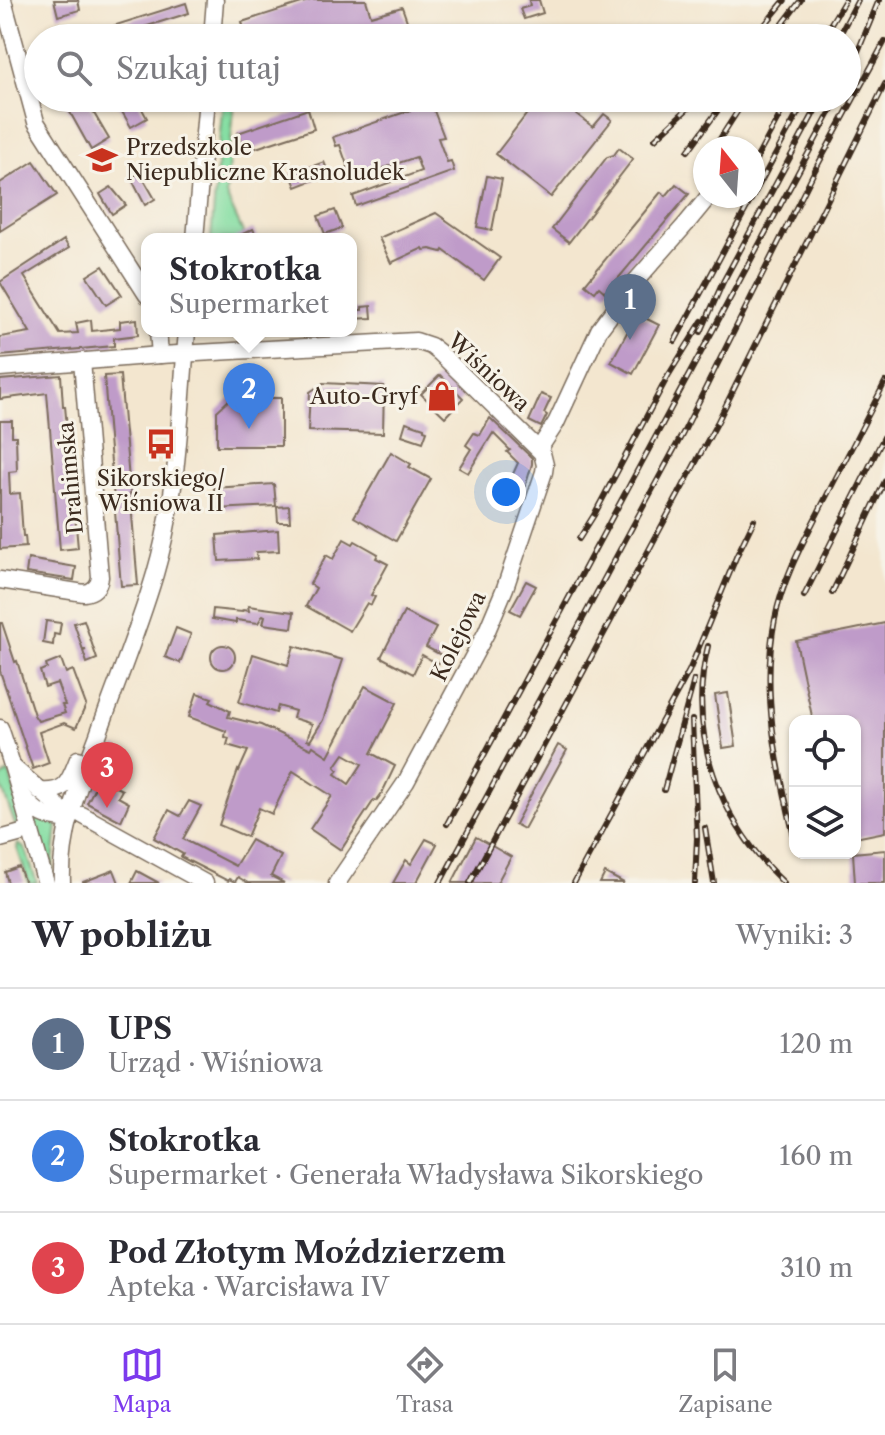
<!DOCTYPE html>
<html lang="pl">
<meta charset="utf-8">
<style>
:root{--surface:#fff;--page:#f2f2f3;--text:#2b2b33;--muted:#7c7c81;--line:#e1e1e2;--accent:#7c3aed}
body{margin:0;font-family:"Libre Caslon Text",serif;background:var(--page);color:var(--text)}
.controls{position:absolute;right:24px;bottom:24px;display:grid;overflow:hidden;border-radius:16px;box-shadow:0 2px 6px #0004}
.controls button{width:72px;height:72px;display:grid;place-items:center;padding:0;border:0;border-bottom:2px solid var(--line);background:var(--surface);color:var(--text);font:40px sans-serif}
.compass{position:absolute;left:693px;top:136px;width:72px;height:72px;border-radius:50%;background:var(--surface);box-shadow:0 2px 6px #0004;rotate:343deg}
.you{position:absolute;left:506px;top:492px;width:28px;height:28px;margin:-20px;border:6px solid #fff;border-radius:50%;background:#1a73e8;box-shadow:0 0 0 12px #1a73e833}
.badge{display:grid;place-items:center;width:52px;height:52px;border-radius:50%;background:var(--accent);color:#fff;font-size:26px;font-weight:700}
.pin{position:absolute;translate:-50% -66px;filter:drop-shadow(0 2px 4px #0008)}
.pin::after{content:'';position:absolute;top:42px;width:28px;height:24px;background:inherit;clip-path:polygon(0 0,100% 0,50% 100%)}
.popup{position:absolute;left:141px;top:233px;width:216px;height:104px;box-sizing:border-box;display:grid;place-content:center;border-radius:16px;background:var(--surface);filter:drop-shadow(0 2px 6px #0005);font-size:26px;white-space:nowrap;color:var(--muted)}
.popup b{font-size:30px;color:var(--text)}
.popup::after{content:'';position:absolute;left:50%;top:100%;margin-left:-16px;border:16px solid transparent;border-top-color:var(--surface)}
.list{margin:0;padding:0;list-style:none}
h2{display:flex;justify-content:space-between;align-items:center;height:104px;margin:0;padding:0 32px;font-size:34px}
h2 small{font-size:26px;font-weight:400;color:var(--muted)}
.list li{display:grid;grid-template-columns:52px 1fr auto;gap:24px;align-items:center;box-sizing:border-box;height:112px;padding:0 32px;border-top:2px solid var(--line)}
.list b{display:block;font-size:30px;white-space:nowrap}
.list p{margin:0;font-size:26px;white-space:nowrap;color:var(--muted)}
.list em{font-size:26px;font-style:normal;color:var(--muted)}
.icon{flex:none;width:44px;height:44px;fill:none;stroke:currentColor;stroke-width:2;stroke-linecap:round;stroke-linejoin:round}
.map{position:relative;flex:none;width:885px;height:883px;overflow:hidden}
.search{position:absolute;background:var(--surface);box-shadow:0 2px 6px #0004;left:24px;right:24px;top:24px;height:88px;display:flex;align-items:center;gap:20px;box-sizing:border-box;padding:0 28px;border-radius:44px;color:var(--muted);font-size:30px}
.sheet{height:440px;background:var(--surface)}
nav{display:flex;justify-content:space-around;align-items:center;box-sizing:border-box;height:112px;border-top:2px solid var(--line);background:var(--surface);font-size:22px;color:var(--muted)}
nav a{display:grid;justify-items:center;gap:4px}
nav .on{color:var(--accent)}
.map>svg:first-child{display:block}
</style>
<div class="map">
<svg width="885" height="883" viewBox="0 0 885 883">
<rect width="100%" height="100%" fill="#f7f3e8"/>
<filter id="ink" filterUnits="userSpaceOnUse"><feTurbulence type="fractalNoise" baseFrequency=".0125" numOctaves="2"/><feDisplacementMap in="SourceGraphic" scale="16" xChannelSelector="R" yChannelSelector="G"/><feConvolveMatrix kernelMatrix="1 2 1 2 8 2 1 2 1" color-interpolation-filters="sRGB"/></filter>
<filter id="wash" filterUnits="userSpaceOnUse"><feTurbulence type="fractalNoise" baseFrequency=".006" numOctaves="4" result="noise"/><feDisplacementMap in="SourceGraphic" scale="32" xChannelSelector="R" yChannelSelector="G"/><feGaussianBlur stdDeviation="1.8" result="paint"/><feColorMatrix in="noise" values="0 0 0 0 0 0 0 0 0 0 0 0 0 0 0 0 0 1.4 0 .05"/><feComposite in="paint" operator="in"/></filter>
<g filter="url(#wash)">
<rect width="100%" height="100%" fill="#f3e6cf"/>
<g fill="#85dea3" stroke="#608460" stroke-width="2">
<path d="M223 98H235L226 195 246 239H211Z"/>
<path d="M9 772 21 816 20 822 16 827 0 783 1 778Z"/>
<path d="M29 812 57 825 51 883Z"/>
<path d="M18 844 23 847 26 851 37 883H29L17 848Z"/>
</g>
<g id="blocks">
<g fill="#bf9bc9" fill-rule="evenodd">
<path d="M54 0H78L80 10 58 16Z"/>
<path d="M311 0H366L371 16 402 7 408 24 368 38H272L271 34 260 38H247L242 22Z"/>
<path d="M529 0H539L543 13 524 19 520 9 530 6Z"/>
<path d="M186 3 189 13 109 38H82L81 36Z"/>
<path d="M62 98H85L109 139 91 150Z"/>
<path d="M114 98H136L147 118 131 127Z"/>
<path d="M539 98H556L593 127 604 114 612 120 551 197 496 154Z"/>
<path d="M431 103 444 137 438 138 447 162 451 161 454 171 356 206 353 196 421 171 416 157 352 179 340 145 336 146 333 137Z"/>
<path d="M308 109 314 129 244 152 238 133Z"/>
<path d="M619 148 633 159 569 242 552 229 607 157 614 155Z"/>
<path d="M34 161 57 195 0 231V183Z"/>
<path d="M324 162 329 174 296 187 291 174Z"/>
<path d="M140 173 155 199 145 205 131 178Z"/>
<path d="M487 176 502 179 492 230 477 227Z"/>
<path d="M676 184 689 194 606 293 599 287 595 292 585 284 661 192 666 196Z"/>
<path d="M111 187 126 205 112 214 100 194Z"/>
<path d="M335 210 342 228 325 234 318 216Z"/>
<path d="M436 213 500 258 484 280 443 250 442 252 430 249 424 250 423 248 391 263 379 238Z"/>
<path d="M253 229 258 239H232Z"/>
<path d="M64 240 69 248 24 276 60 334 78 333 76 323 91 320 92 331 120 328V321L137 319 138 335 114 338V346L0 356V337L30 332 0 282Z"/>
<path d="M103 266 122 295 106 305 87 276Z"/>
<path d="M371 306 372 318 351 319V310H362V307Z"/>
<path d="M637 314 659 325 633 374 611 362Z"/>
<path d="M61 375 63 406H65L78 548 60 550 47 393 0 399V380Z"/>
<path d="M120 375 138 585 121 586 104 376Z"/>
<path d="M440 375 463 398 445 417 421 394Z"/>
<path d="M323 383 384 386 383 433 308 431 310 392Z"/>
<path d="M541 394 551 398 544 413 547 415 541 427 529 421Z"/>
<path d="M231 398H281V446H217V411Z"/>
<path d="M490 418 532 458V464L524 491 508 485 518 463 507 452 510 450 493 433 468 473 459 468 471 449 466 445 474 433 480 435Z"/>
<path d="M0 421H12V436H16L17 471 9 472 10 494 20 493 23 536H25L26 547 0 549Z"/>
<path d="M406 422 424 428V430L427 431 423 442 402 435Z"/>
<path d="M391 452 411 464 409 467 431 479 396 541 354 517Z"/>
<path d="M274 484 276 506 216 509 214 488Z"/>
<path d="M289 506 290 522H278L277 507Z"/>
<path d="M278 530 279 551 256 552 257 559 219 561 217 535Z"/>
<path d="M344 539 353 544 355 541 378 554 376 558 388 564 371 595 375 597 371 605 367 603 350 631 306 606 316 588 310 584 326 555 333 559Z"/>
<path d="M28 559 76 567 74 580 26 573Z"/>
<path d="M526 581 536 586 520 615 510 610Z"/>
<path d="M248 606 294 612 292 628 263 624 265 616 263 615 258 623 236 620V623L212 619 213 609 242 612 243 610 249 611Z"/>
<path d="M404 612 436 628 426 647 443 656 438 664 422 655 413 674 381 657Z"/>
<path d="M84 620 97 659 87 663 83 651 86 650H83L74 623Z"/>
<path d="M46 621 61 623 59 635 54 634 53 645 43 643Z"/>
<path d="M0 623H2L15 662 17 661 34 715 38 721 65 713 62 705H65L57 683 45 687 40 671 47 668 46 665 61 659 66 673 73 670 86 705 76 728 64 723 39 732 49 763 33 769 0 671Z"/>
<path d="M885 623V832L855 838V721H813L796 641Z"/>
<path d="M176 628 191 634 180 663 165 657Z"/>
<circle cx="223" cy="657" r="12"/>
<path d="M294 646 343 660 323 720 310 741 307 740 312 724 293 718 295 711 278 706 276 713 239 702 253 654 288 665Z"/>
<path d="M365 686 397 703 371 753 395 766 382 793 376 801 374 800 341 850 310 829 332 796 293 771 272 814 259 808 247 837 219 825 238 770 239 771 248 751 227 745 229 738 225 737 226 731 189 717 197 693 212 698 210 701 230 711 228 717 261 725 311 749 313 746 328 756ZM344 754 362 764 349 784 335 774 338 770 335 767Z"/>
<path d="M728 693 736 746 723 748 715 695Z"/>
<path d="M558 745 567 750 524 829 515 824Z"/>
<path d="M116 746 127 752 107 783 122 790 118 797 129 803 121 821 87 803Z"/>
<path d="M189 801 201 806 183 839 235 866 251 840 281 856 271 876 284 883H248L238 877 235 882 229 879 228 881 181 857 183 854 154 838 169 810 180 816Z"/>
<path d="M476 837 511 857 497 883H452Z"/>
<path d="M426 839 437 844 416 883H393L406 860 411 864Z"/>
<path d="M885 850V883H855L853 853Z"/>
<path d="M19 867 25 883H8L5 872Z"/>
<path d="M114 870 119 883H83V882Z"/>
<path d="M137 871 159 883H131Z"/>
<path d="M605 873 624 883H600Z"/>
</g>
</g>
</g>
<g filter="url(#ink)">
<use href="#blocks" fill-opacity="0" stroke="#7b6c5c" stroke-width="2"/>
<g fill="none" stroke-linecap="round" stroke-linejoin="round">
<g stroke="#7b6c5c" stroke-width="19">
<g id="minor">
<path d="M3 0 36 122 147 295"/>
<path d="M212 38 215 0"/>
<path d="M195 239 207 98"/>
<path d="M158 331 160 355"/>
<path d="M0 368 160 355 416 341 431 346 440 353 542 453 545 465 544 472 505 588 486 633 406 782 337 883"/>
<path d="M539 449 556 423 599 330 634 283 686 224 709 196"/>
<path d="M0 580 84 593C93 592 99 587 100 577L82 361"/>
<path d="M0 728C18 779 30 832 46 883"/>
<path d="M14 768 59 807 68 819"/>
<path d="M40 791C67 793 69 781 78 759"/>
<path d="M23 796C36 813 47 819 68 819"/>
<path d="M82 815 205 883"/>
<path d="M0 839 29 831"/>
<path d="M62 883C60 831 80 783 98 735 117 682 139 628 155 574 178 496 180 412 187 331"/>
</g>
</g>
<use href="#minor" stroke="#fff" stroke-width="16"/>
<g stroke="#3b2a1e" stroke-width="6">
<g id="rail">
<path d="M754 38 785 0"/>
<path d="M772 38 801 0"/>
<path d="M822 38 845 0"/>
<path d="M838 38 858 0"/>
<path d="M847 78 879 0"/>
<path d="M655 139 699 98"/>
<path d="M714 148 746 98"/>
<path d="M688 151 727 98"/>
<path d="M704 163 705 162"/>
<path d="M753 165 789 98"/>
<path d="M753 196 806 98"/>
<path d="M733 201 736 196"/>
<path d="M701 332 723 282 822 98"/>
<path d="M675 341 753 196"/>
<path d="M579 539 594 515 668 376 702 321"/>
<path d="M832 593 885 481"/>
<path d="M804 596 885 435"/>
<path d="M708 646C686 734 720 823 784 883"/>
<path d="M692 720 697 838 695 883"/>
<path d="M664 790 694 680"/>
<path d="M447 824 838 98"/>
<path d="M705 828 714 883"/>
<path d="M795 841C778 768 760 694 775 619 783 577 805 539 824 501 844 462 865 422 885 382"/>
<path d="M440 883 683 433 815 170 885 41"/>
<path d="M470 883 717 423 885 84"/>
<path d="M574 883 689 671 737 555 754 520"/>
</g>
</g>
<use href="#rail" stroke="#f7f3e8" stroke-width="3" stroke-dasharray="9" stroke-linecap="butt"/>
</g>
</g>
<defs>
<g id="school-bare" transform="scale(2.4)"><path d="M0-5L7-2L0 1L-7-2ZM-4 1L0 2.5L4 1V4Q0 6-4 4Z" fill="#c8321e" stroke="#f7f3e8" stroke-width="2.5" paint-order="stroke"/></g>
<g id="shop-bare" transform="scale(2.4)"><path d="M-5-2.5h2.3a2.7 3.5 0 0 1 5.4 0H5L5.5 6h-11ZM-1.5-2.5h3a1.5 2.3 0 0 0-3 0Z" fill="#c8321e" stroke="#f7f3e8" stroke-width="2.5" paint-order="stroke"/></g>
<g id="bus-bare" transform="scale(2.4)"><path d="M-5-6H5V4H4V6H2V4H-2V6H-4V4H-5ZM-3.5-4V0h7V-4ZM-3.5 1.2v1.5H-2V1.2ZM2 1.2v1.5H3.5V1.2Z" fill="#c8321e" stroke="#f7f3e8" stroke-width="2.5" paint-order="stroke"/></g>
</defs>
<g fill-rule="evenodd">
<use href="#school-bare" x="102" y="160"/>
<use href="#shop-bare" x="442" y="396"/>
<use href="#bus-bare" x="161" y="444"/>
</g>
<g text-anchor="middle" stroke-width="6" stroke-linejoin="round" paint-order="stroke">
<g font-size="22" fill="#3b2a1e" stroke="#f7f3e8" text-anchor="start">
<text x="126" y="155">Przedszkole<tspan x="126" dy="25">Niepubliczne Krasnoludek</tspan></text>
<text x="418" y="404" text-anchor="end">Auto-Gryf</text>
<text x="161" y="486" text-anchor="middle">Sikorskiego/<tspan x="161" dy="25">Wiśniowa II</tspan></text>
</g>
<g font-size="22" fill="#3b2a1e" stroke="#f7f3e8">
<text transform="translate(489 372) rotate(43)" y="8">Wiśniowa</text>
<text transform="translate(70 478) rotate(-95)" y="8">Drahimska</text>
<text transform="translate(458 636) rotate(-64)" y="8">Kolejowa</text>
</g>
</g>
</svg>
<div class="controls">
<button><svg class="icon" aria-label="locate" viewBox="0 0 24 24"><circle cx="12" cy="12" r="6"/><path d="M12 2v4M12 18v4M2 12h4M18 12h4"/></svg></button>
<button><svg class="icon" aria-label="layers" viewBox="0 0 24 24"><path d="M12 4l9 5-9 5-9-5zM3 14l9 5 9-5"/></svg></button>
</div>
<svg class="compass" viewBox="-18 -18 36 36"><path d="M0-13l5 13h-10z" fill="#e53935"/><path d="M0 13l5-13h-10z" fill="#7c7c81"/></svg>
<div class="you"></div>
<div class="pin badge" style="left:630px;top:340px;background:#5c6f8a">1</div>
<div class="pin badge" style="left:249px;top:429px;background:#3f7fe0">2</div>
<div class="popup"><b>Stokrotka</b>Supermarket</div>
<div class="pin badge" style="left:107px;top:808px;background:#e0444e">3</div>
<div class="search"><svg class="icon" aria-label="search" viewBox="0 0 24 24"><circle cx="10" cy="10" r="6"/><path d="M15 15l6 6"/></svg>Szukaj tutaj</div>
</div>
<section class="sheet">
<h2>W pobliżu<small>Wyniki: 3</small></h2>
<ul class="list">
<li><span class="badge" style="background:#5c6f8a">1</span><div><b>UPS</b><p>Urząd · Wiśniowa</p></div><em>120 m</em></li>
<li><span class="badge" style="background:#3f7fe0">2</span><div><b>Stokrotka</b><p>Supermarket · Generała Władysława Sikorskiego</p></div><em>160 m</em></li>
<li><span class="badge" style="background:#e0444e">3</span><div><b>Pod Złotym Moździerzem</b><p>Apteka · Warcisława IV</p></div><em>310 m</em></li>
</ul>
</section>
<nav>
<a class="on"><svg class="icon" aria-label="map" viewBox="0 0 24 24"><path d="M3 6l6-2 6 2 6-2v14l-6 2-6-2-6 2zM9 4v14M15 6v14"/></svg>Mapa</a>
<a><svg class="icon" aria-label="directions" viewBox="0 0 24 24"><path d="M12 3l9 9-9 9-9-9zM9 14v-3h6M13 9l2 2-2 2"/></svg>Trasa</a>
<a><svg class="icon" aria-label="saved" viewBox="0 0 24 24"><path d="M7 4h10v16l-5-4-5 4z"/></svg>Zapisane</a>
</nav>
